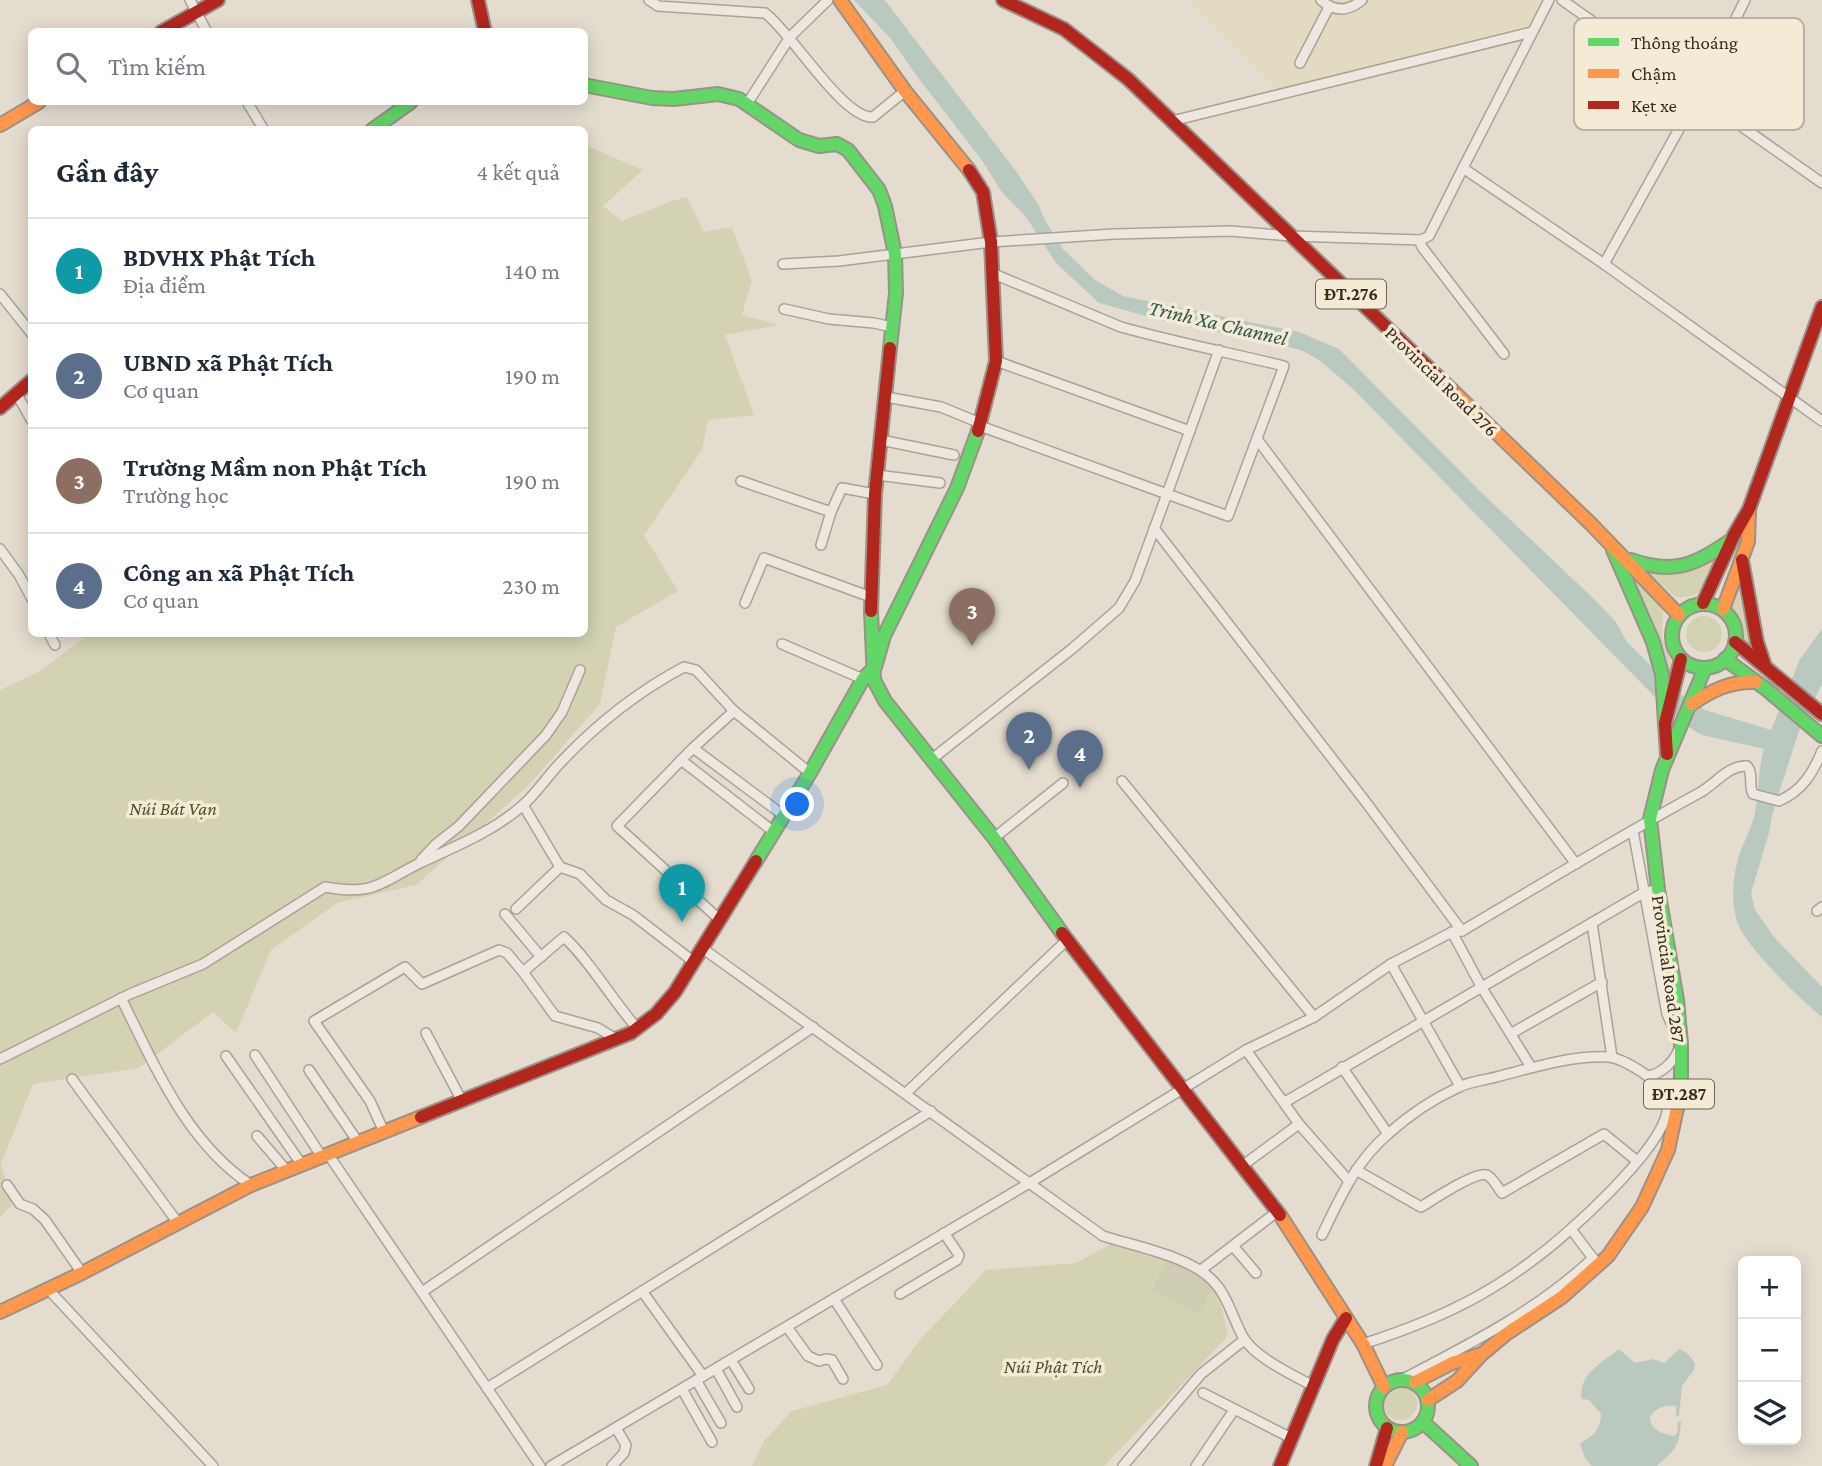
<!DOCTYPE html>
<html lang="vi">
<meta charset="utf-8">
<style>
:root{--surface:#fff;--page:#f6f6f7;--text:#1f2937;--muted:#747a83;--line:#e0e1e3;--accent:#ea580c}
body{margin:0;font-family:"Crimson Pro",serif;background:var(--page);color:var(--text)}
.controls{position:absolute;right:21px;bottom:21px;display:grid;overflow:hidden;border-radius:10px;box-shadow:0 4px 18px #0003}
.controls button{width:63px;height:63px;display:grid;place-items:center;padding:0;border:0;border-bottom:2px solid var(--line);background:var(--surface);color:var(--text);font:35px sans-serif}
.you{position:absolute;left:798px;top:805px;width:24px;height:24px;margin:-18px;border:5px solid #fff;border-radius:50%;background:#1a73e8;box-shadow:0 0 0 10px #1a73e833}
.badge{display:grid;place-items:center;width:46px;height:46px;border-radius:50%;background:var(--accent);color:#fff;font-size:23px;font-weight:700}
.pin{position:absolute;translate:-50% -58px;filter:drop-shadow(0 2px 4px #0008)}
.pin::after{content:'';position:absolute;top:37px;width:24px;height:21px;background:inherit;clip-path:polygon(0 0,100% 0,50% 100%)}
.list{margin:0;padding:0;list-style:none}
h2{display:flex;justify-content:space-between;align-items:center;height:91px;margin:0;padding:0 28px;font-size:30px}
h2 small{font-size:23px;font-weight:400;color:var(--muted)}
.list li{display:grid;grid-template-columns:46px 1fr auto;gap:21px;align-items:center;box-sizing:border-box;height:105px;padding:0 28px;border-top:2px solid var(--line)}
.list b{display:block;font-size:26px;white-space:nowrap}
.list p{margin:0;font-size:23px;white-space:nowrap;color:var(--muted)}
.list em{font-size:23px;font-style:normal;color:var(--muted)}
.icon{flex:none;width:38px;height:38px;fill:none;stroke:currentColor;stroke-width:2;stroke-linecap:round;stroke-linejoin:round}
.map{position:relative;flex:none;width:1822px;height:1466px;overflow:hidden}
.search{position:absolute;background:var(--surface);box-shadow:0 4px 18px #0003;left:28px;top:28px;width:560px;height:77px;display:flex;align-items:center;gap:18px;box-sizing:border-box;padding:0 24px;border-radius:10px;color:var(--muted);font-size:26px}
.panel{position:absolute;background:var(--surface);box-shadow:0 4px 18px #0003;left:28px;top:126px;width:560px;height:511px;border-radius:10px}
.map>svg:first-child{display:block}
</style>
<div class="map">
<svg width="1822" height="1466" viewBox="0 0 1822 1466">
<rect width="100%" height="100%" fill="#e4ddcf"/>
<path fill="#e2dbc1" d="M1188 0H1545L1532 27 1276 89Z"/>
<g fill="#d3d3b3">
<path d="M585 145 643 170 603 206 622 221 672 201 687 197 704 232 732 227 752 281 742 315 779 325 725 335 754 415 708 420 702 450 644 535 678 591 616 627 600 704 527 787 416 885 337 903 271 950 236 1033 213 1012 139 1068 33 1084 1 1164 12 1206 0 1217V690L38 672 89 634H584Z"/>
<path d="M1717 557C1707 580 1705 600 1676 597L1648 572Z"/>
<path d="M1627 569 1663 608 1662 636 1673 668 1667 689Z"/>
<path d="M1738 587 1739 594 1752 652 1740 642 1739 627 1730 604Z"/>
<circle cx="1704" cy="634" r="18"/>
<path d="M1112 1243 1167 1259 1151 1289 1213 1284 1221 1304 1228 1336 1104 1466H752L764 1441 792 1411 887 1385 920 1340 986 1270 1076 1263Z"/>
<circle cx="1400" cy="1403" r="17"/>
</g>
<path fill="#ceccb2" d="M1167 1259 1213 1284 1200 1313 1151 1290Z"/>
<g fill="#bac9c0">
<path d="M854 0H884L887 3 1016 171 1038 204 1046 222 1063 249 1095 280 1123 296 1299 332 1339 349 1483 494 1596 601 1616 622 1627 642 1677 692 1705 710 1771 730 1800 659 1822 629V684L1800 728 1772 815 1770 829 1751 893 1755 910 1775 938 1822 987V1017C1802 1002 1748 948 1739 926 1731 907 1732 883 1737 863 1741 844 1754 827 1756 807 1759 788 1758 769 1764 749L1702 735 1693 730 1655 697 1353 389 1319 360 1303 351 1289 347 1164 321 1099 303 1056 263 1026 217 1001 191 981 159 916 75 891 39Z"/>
<path d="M1619 1349 1635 1363 1653 1359 1664 1363 1679 1349 1687 1353 1695 1363 1694 1370 1682 1386 1679 1416H1676V1406C1666 1404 1655 1408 1650 1417 1650 1430 1663 1434 1674 1436L1677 1433 1678 1422 1681 1421C1679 1448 1676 1448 1657 1466H1592L1584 1456 1580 1443C1593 1437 1601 1428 1601 1414L1589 1400 1582 1399C1577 1375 1603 1362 1619 1349Z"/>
</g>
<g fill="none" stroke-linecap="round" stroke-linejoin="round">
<g stroke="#a9a298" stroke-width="12">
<g id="street">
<path d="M190 0 207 32"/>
<path d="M649 0 658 6 765 13C792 33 843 119 873 117L905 91"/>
<path d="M1321 0C1334 12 1348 12 1362 0"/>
<path d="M1562 0 1822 183"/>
<path d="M1300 63 1329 7"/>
<path d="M247 102 264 130"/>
<path d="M747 104 790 37 828 0"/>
<path d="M1172 121 1532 32"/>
<path d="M1463 168 1549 0"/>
<path d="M1419 240 1422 247 1504 354"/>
<path d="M783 264 839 261 991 242 1114 234 1230 231 1291 236 1421 240 1429 236 1463 168 1604 264 1822 421"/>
<path d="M1604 264 1698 95 1745 0"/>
<path d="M994 274 1121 327C1175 342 1230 353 1284 366L1228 516 1167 494 1219 350"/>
<path d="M0 294 32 334"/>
<path d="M784 309 829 319 874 323 892 327"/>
<path d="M996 361 1190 431"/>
<path d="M16 393 32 421"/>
<path d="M886 397 941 407 980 423"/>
<path d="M1257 439 1576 864"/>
<path d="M881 440 954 455"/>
<path d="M877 475 940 483"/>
<path d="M741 481 831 512"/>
<path d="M1154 528 1365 801 1462 931"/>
<path d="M821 545 831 512 842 488 875 494"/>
<path d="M0 549 19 575 32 599"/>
<path d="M745 603 764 558 871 597"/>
<path d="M49 634 55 645"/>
<path d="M782 644 863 679"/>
<path d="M693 748 783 815"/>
<path d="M932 759 1073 648 1119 608 1135 581 1167 494 980 426"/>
<path d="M681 760 774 832"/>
<path d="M1122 781 1314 1017"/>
<path d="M523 805 560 867 580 874 606 900 633 915 694 962"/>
<path d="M1633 831 1667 1014 1676 1034"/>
<path d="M994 838 1063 783"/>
<path d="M421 860 435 845 459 826 546 735 562 712 580 670"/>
<path d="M516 909 560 867"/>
<path d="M1817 911 1822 907"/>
<path d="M505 914 541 957"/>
<path d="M720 920 617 826 693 748 734 711"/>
<path d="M1592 923 1612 1057"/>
<path d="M1452 932 1482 988 1531 1067"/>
<path d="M702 948 1103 1236C1134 1246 1189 1256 1212 1280 1227 1294 1233 1319 1243 1337 1254 1357 1293 1375 1313 1386"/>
<path d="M1391 964 1460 1086"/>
<path d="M523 972 564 937C591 962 612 1000 637 1028"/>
<path d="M121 998C155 1066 186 1142 251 1185"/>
<path d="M426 1033 462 1101"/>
<path d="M1512 1033 1602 982"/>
<path d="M1246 1050 1299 1124 1348 1180"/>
<path d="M255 1055 322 1157"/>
<path d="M226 1056 302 1165"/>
<path d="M0 1059 130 994 203 964 325 887C375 896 379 883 420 863 456 846 492 832 522 806 537 793 548 775 562 761 598 723 637 692 684 667L696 670 734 711 810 773"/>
<path d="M1342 1067 1388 1134"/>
<path d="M309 1070 358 1142"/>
<path d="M1648 1076C1661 1074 1674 1062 1679 1049"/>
<path d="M72 1079 178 1223"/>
<path d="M906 1093 1067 940"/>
<path d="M1285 1102 1643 893 1658 889"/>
<path d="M384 1132 370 1101 314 1021 405 967 422 984 499 950 507 953 523 972 555 1016 598 1028 616 1039"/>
<path d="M257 1136 287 1171"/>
<path d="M328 1154 540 1466"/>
<path d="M1242 1166 1299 1124"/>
<path d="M1356 1170 1421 1207C1432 1200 1476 1171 1487 1175 1493 1178 1498 1188 1502 1193L1604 1134 1637 1161"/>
<path d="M7 1185 20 1204 33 1209 45 1220 82 1273"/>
<path d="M1571 1229 1595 1261"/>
<path d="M1322 1235C1340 1198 1356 1161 1388 1134 1408 1116 1435 1098 1459 1087 1471 1081 1487 1080 1500 1076 1535 1067 1573 1055 1609 1057 1624 1059 1655 1078 1662 1091 1665 1095 1667 1107 1667 1112 1660 1151 1567 1236 1533 1260 1516 1273 1498 1285 1480 1295 1443 1316 1403 1331 1363 1344"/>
<path d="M1233 1246 1256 1273"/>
<path d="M1201 1270 1278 1211"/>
<path d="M48 1289 213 1466"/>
<path d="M642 1291 703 1376"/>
<path d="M422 1292 813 1027"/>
<path d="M900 1294 957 1260 959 1255 944 1233"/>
<path d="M834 1299 877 1365"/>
<path d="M787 1327 808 1356 819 1361 826 1359 832 1360 843 1379"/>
<path d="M731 1360 749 1389"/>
<path d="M716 1369 737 1407"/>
<path d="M1403 1379C1470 1344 1538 1310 1593 1258"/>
<path d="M696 1380 721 1423"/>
<path d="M487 1388 931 1111"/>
<path d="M682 1389 712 1442"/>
<path d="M1203 1393 1291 1438"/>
<path d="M551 1466 1031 1182 1246 1050 1314 1017 1391 964 1452 932 1462 931C1542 884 1620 836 1701 792 1716 783 1729 765 1747 766 1754 774 1748 785 1753 794L1779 801C1802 791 1813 773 1822 751"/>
<path d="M612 1466 624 1453 626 1445 616 1428"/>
<path d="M1123 1466 1201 1374 1244 1340"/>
<path d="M1196 1466 1234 1410"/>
</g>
</g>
<g stroke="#999288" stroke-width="16">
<g id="fast">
<path d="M584 85 652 98 674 99 718 94 739 99 799 140 819 146 837 144 848 150 879 190 885 206 895 254 896 293 890 348"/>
<path d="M372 130 411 102"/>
<path d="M1613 550 1653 642 1662 674 1665 723"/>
<path d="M1631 560C1673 575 1696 565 1731 540"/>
<circle cx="1704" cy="636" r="32"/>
<path d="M871 611 874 680 885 701 994 838 1062 933"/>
<path d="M1725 659 1766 689 1822 736"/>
<path d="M756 861 810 773 863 679 875 667 884 636 957 488 978 431"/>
<path d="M1677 1108 1681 1077V1044L1677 1000 1658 889 1650 819 1662 770 1705 668"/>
<circle cx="1402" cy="1406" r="26"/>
<path d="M1423 1422 1471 1466"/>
</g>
</g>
<g stroke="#999288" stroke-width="16">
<g id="slow">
<path d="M840 0 905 91 969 170"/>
<path d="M0 125 39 102"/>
<path d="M1452 390 1591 524 1679 615"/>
<path d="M1723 609 1748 542 1749 511"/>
<path d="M1692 704C1712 690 1731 681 1756 682"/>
<path d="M1280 1215 1363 1344 1384 1387"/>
<path d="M0 1312 82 1273 251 1185 421 1117"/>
<path d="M1415 1382 1452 1363 1482 1354"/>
<path d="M1428 1400 1457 1381 1482 1354 1506 1334 1562 1297 1608 1256 1642 1207 1668 1150 1677 1108"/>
<path d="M1385 1466 1402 1432"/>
</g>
</g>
<g stroke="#999288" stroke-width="16">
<g id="jam">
<path d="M478 0 485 32"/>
<path d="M1003 0 1064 29 1128 79 1452 390"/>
<path d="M161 32 218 0"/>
<path d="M969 170 983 192 991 242 996 361 978 431"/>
<path d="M0 408 32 380"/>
<path d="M1742 560 1757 642 1765 666"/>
<path d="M1703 603 1734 535 1749 509 1822 307"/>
<path d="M871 611 875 494 890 348"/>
<path d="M1735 642 1822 714"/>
<path d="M1667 754 1665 723 1681 659"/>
<path d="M1062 933 1280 1215"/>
<path d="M421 1117 631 1033 656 1014 675 992 756 861"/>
<path d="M1280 1466 1333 1339 1346 1318"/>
<path d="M1376 1466 1387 1428"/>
</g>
</g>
<use href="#street" stroke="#ece8e0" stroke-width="9"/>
<use href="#fast" stroke="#63d668" stroke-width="12"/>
<use href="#slow" stroke="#ff974d" stroke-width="12"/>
<use href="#jam" stroke="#b3261e" stroke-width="12"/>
</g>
<g text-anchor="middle" stroke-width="7" stroke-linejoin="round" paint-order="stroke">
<g fill="#f4ebd6" stroke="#706557" stroke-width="2">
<rect x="1316" y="279.5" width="70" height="29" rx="5"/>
<rect x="1644" y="1079.5" width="70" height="29" rx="5"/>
</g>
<g font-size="18" font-weight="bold" fill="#382b20">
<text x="1351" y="300">ĐT.276</text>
<text x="1679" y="1100">ĐT.287</text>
</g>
<g font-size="19" fill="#382b20" stroke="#f4ebd6">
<text transform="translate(1442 381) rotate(44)" y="7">Provincial Road 276</text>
<text transform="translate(1669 969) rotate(82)" y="7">Provincial Road 287</text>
</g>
<g font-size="19" font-style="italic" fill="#495328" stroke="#f4ebd6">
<text x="173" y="815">Núi Bát Vạn</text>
<text x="1053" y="1373">Núi Phật Tích</text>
</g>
<g font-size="21" font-style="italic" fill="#305754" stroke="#f4ebd6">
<text transform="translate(1218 323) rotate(13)" y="7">Trinh Xa Channel</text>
</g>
</g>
<rect x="1574" y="18" width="230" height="112" rx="10" fill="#f4ebd6" stroke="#bcb19f" stroke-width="2"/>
<rect x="1588" y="38" width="31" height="8" fill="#63d668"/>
<rect x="1588" y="69" width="31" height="9" fill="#ff974d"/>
<rect x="1588" y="101" width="31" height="8" fill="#b3261e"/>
<g font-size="19" fill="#382b20">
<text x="1631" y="49">Thông thoáng</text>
<text x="1631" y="80">Chậm</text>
<text x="1631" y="112">Kẹt xe</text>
</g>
</svg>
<div class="controls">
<button>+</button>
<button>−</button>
<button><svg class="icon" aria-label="layers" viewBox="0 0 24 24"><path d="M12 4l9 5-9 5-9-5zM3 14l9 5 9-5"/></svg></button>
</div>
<div class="you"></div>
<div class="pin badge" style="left:682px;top:922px;background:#0f9aa8">1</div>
<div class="pin badge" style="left:1029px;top:770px;background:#5c6f8a">2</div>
<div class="pin badge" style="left:972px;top:646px;background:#8d6e63">3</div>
<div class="pin badge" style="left:1080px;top:788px;background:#5c6f8a">4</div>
<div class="search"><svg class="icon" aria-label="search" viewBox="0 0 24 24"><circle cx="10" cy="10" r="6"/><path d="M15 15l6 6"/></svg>Tìm kiếm</div>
<section class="panel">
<h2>Gần đây<small>4 kết quả</small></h2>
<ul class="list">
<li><span class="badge" style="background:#0f9aa8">1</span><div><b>BDVHX Phật Tích</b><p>Địa điểm</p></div><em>140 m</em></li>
<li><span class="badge" style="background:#5c6f8a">2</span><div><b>UBND xã Phật Tích</b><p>Cơ quan</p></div><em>190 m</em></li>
<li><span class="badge" style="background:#8d6e63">3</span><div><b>Trường Mầm non Phật Tích</b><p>Trường học</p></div><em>190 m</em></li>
<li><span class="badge" style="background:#5c6f8a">4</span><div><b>Công an xã Phật Tích</b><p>Cơ quan</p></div><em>230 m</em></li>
</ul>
</section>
</div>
